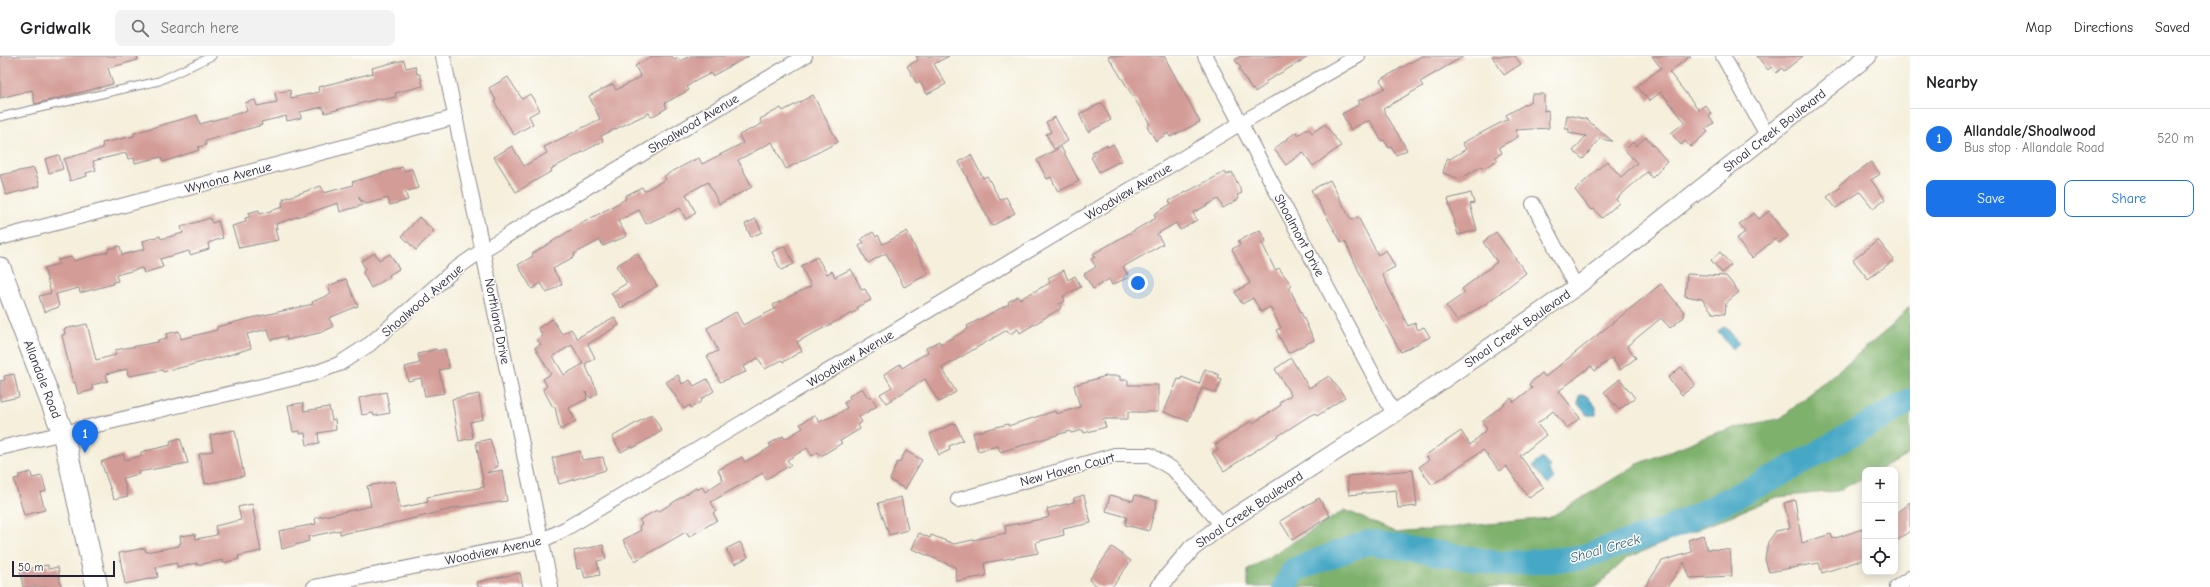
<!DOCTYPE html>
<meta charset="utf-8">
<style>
:root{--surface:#fff;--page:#f2f2f2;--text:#202124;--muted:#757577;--line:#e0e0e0;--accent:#1a73e8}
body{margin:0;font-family:"Comic Neue",sans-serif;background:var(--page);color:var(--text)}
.controls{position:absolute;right:12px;bottom:12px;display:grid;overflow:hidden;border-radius:8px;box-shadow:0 2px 10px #0003}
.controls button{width:36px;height:36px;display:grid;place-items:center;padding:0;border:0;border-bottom:1px solid var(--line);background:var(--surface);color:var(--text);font:20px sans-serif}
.scale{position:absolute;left:12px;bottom:10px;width:103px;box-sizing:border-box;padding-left:4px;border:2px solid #22223b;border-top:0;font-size:11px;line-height:14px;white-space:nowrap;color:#22223b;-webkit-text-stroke:3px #fdfcf7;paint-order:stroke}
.you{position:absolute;left:1138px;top:227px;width:14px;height:14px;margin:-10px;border:3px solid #fff;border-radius:50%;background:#1a73e8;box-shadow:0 0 0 6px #1a73e833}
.badge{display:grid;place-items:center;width:26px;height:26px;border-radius:50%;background:var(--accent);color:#fff;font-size:13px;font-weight:700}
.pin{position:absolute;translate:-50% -33px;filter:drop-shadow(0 1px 2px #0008)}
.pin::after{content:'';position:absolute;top:21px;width:14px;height:12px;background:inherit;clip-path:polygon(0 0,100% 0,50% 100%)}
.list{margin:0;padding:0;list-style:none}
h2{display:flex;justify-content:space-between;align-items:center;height:52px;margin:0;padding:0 16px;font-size:17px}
h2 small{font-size:13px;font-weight:400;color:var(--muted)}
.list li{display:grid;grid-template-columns:26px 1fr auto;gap:12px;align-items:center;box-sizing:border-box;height:60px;padding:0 16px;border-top:1px solid var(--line)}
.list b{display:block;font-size:15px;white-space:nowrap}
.list p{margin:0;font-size:13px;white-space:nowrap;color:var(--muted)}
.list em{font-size:13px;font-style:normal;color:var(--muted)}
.actions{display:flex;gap:8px;padding:12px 16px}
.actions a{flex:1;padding:9px 0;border:1px solid var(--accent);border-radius:8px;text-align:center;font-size:14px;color:var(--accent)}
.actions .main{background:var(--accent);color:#fff}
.icon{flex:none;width:22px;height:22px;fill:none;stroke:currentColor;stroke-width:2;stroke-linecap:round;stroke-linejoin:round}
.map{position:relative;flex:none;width:1910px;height:531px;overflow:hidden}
header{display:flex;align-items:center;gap:24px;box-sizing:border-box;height:56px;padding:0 20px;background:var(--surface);border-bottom:1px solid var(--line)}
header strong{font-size:19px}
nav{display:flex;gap:22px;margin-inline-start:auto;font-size:14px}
.search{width:280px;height:36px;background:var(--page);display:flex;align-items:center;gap:10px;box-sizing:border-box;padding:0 14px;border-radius:8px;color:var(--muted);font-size:15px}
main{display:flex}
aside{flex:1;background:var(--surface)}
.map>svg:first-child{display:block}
</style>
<header>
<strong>Gridwalk</strong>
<div class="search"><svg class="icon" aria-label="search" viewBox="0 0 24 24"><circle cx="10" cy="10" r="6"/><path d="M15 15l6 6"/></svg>Search here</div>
<nav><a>Map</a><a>Directions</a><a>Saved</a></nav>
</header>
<main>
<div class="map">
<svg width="1910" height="531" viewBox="0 0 1910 531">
<rect width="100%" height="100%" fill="#fdfcf7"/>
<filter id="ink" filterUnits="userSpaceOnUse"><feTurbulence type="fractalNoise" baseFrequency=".025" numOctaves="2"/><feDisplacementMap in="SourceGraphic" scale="8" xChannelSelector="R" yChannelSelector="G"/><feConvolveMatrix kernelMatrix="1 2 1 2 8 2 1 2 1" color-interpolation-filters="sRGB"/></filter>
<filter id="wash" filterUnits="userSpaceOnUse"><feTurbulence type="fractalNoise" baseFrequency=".012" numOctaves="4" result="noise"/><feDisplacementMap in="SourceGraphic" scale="16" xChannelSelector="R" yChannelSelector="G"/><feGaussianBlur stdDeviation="0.9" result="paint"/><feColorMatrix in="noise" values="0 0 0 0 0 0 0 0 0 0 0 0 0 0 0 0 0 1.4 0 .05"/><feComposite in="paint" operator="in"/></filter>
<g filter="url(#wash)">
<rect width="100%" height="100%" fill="#f5efdc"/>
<path fill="#7eb16c" stroke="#506a54" d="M1910 250V398L1878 414H1865V421L1837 435 1777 441 1627 502 1596 531H1248V514L1345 454 1397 477 1549 462 1638 408 1718 376 1781 362 1892 270Z"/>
<g fill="#46a8c6" stroke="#346580">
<path d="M1725 270 1739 287 1732 293 1718 275Z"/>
<path d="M1581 339 1587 340 1596 351V359H1587L1578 348 1579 340Z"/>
<path d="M1542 402 1551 412 1548 414 1555 423 1548 428 1533 410Z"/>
</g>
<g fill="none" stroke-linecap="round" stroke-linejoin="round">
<path stroke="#46a8c6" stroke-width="25" d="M1285 531 1294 514 1368 486 1504 508 1579 502 1670 472 1779 419 1910 345"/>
</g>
<g id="blocks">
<g fill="#d49c97" fill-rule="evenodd">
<path d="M0 0H137L138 4 108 12 113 28 35 48 32 34 0 42Z"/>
<path d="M653 0H672L674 4 678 2 680 5 690 0H749L712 20 711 17 692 27 687 31 689 34 665 47 667 52 651 61 649 57 601 80 603 85 551 113 552 115 516 136 494 101 512 90 524 110 547 97 544 91 600 63 589 40 613 28 616 34 641 21 635 10Z"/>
<path d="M916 0H949L934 8 946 28 927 38 920 26 917 28 907 10 918 4Z"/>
<path d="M1108 0H1164L1200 66 1170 81 1168 77 1156 85 1147 70 1150 68Z"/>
<path d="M1241 0H1310L1265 26 1267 28 1255 36 1253 33 1252 34 1239 13 1241 12 1235 4Z"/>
<path d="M1422 0H1464L1420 26 1423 30 1383 53 1407 94 1396 99 1391 91 1389 92 1384 84 1382 85 1370 65 1364 66 1351 74 1342 58 1360 48 1358 45 1385 32 1380 24Z"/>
<path d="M1492 0H1515L1521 8 1504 19Z"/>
<path d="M1652 0H1691L1669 16 1699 54 1705 49 1712 58 1709 61 1714 67 1705 73 1708 76 1690 91 1685 85 1681 89 1671 77 1685 66 1661 36 1649 45 1637 30 1661 12Z"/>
<path d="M1757 0H1803L1784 15 1782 12 1776 17 1771 11 1768 14Z"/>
<path d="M404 4 406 12 415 10 417 18H420L423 30 395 37 396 41 381 44V42L325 57 323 51 300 56 301 62 287 65 286 60 261 66 262 69 205 85 206 89 198 91 199 94 163 106 161 101 135 107 134 102 128 103 126 97 93 105 96 114 86 117 87 120 70 125 64 103 103 92 102 87 134 80V77L197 59 200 68 247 55 245 47 255 44 257 50 277 46 275 37 290 34 291 42 319 36 318 31 373 17 372 12Z"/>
<path d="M508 21 522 43 530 38 540 54 529 60 533 68 514 79 494 45 496 44 489 32Z"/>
<path d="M1532 38H1544V55L1548 54 1549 72 1515 74 1518 81 1499 91 1502 97 1495 101 1498 104 1484 112 1482 110 1460 123 1443 117 1447 102 1450 103 1466 93 1462 87 1508 63 1506 59 1531 45Z"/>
<path d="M813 39 838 86 786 113 772 86 738 104 752 131 719 148 708 126 686 138 696 157 686 163 680 152 646 168 639 154 618 165 627 180 603 190 600 184 574 198 575 200 553 213 562 228 547 237 541 227 532 233 518 209 533 200 532 198 584 166 626 143 625 140 642 131 644 135 666 123 664 120 694 104 699 102 702 108 743 87 739 79 762 68 760 63 781 52 783 55Z"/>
<path d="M1102 47 1111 64 1088 76 1079 58Z"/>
<path d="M1567 59 1586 63 1612 85 1600 83 1583 103 1573 95 1586 80 1569 77V73H1565Z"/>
<path d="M1055 61 1068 85 1054 93 1046 78 1051 76 1046 66Z"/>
<path d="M1325 68 1341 90 1313 110 1303 96 1286 109 1274 93 1296 76 1298 79 1308 72 1312 77Z"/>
<path d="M1646 81 1667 105 1661 111 1662 112 1652 122 1647 116 1616 143 1619 147 1602 162 1594 153 1591 154 1575 134 1607 105 1621 121 1637 107 1625 94 1633 86 1636 90Z"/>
<path d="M1113 88 1122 104 1099 116 1091 101 1094 99 1092 96 1106 89 1108 91Z"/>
<path d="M1061 91 1079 125 1058 136 1051 121 1047 123 1037 104Z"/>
<path d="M59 99 63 113 49 117 45 103Z"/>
<path d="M971 99 983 122 987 120 1000 144 1006 141 1015 157 992 170 959 106Z"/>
<path d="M1871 106 1880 118 1871 124 1885 143 1873 152 1860 136 1836 152 1827 141 1841 131 1839 129Z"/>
<path d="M403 111 404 115 412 113 418 132 405 136 408 144 390 149 388 142 366 148 358 141 363 149 340 156 338 147 276 168 277 173H275L278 184 239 192 232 170 246 166 245 162 250 161 248 157 259 154 260 158 283 151 282 146 284 145 283 143 321 130 324 137 353 129 352 126Z"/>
<path d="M34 112 40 130 6 139 0 119Z"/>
<path d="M1225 116 1227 119 1232 116 1242 137 1237 139 1239 143 1223 152 1218 143 1193 157 1197 164 1180 174 1176 167 1157 178 1163 188 1123 211 1129 221 1112 229 1109 223 1093 233 1084 218 1096 211 1091 203 1095 201 1093 198 1156 162 1154 158 1171 148 1169 145Z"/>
<path d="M1330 124 1351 164 1358 161 1378 199 1386 194 1395 211 1382 218 1408 270 1415 267 1418 274 1424 271 1430 281 1401 296 1374 249 1345 185 1342 187 1311 134Z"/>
<path d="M1471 137 1474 147 1470 148 1477 174 1458 179 1448 143Z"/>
<path d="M1769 155 1788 180 1779 187 1775 183 1752 202 1736 183 1745 176 1739 168 1754 157 1759 163Z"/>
<path d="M419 161 434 175 416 194 402 180Z"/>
<path d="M210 162 212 167 218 165 223 182 208 187 209 193 190 199 189 195 160 203 163 211 144 217 142 212 116 219 118 225 113 226V228L80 237 79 232 56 238 59 251 44 256 39 240 51 237 44 212 59 208 58 204 72 201 74 205 108 196V193L120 190 122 199 145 193 143 185 160 180 161 183 183 177 181 171Z"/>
<path d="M756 163 762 176 751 181 745 168Z"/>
<path d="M1260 174 1266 185 1262 187 1275 214 1279 212 1292 230 1289 231 1314 284 1288 297 1276 274 1281 272 1270 251 1261 256 1253 242 1242 248 1235 236 1250 227 1232 193 1240 189 1238 185Z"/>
<path d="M907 175 928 218 904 231 886 197 868 207 859 190 864 187 861 183 873 176 876 181 878 179 883 188Z"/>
<path d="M1496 176 1526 217 1487 247 1457 265 1446 250 1465 237 1462 233 1497 206 1483 186Z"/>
<path d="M1878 184 1894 204 1868 223 1853 204Z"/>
<path d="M785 190 794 208 781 214 772 196Z"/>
<path d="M1720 196 1731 209 1722 217 1711 204Z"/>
<path d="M375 197 379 204 390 198 399 213 389 219 390 221 371 232 363 217 365 212 361 205Z"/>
<path d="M637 197 657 230 621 252 611 237 627 227 616 210Z"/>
<path d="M817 201 827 218 832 215 835 221 851 213 862 234 865 233 871 244 857 251 858 254 797 286 802 295 783 306 782 304 765 313 758 302 743 311 746 316 720 326 707 300 718 295 707 272 736 256 743 269 775 253 773 249 811 230 801 210Z"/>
<path d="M1064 214 1068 224 1075 220 1081 231 1063 240 1065 245 1059 248 1061 252 1020 277 1018 273 1010 278 1007 274 942 312 956 336 939 346 925 323 886 347 880 338 892 331 884 318 900 308 902 312 928 296 926 292 939 285 940 288 958 279 968 273 967 270 1009 248 1008 246 1018 240 1020 243 1048 228 1050 226 1048 222Z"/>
<path d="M1687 218 1726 220 1739 236 1726 247 1725 258 1713 257 1702 243 1685 240Z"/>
<path d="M346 223 358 250 329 262 333 271 319 277 287 284 286 280 271 284 268 273 247 278 251 292 226 300 163 316 162 314 130 320 128 319 127 313 106 318 108 325 92 329 93 334 78 338 75 326 73 327 62 279 65 278 64 273 87 268 96 304 116 299 115 294 158 286V284L167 282 166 278 179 275 181 283 217 274V271L243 264 313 248 312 246 331 238 328 230Z"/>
<path d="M1661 228 1684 256V261L1670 272 1661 262 1627 290 1636 302 1620 314 1612 302 1595 315 1591 310 1559 335 1580 362 1567 372 1553 355 1537 368 1546 379 1520 400 1544 432 1529 442 1506 410 1500 415 1483 394 1432 429 1419 411 1429 404 1426 399 1461 375 1470 389 1487 373 1482 366 1511 342 1514 346 1532 332 1529 328 1542 317 1545 321Z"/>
<path d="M614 261 619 269 588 288 595 302 585 308 597 334V338L590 342 586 336 587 343 569 352 576 365 560 374 555 351H553L543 333 547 330 543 323 551 318 535 292 541 288 537 284 543 280 538 272 552 263 562 278 571 273 577 282ZM572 289 583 308 564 319 553 300Z"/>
<path d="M436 293 437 295 445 293 449 312 439 314 444 337 425 340 421 322 408 325 405 311 420 307 418 298Z"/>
<path d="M1291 302 1309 332 1329 320 1345 341 1317 360 1315 357 1309 360 1224 415 1212 397 1218 393 1215 389 1251 365 1253 367 1281 349 1280 346 1291 339 1275 313Z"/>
<path d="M1681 311 1695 329 1682 339 1668 322Z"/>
<path d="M1205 313 1219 319 1218 322 1222 324 1216 337 1202 332 1188 365 1164 356 1178 323 1181 324 1182 321 1199 328Z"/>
<path d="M14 318 19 341 0 345V325L5 324 4 320Z"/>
<path d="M678 319 682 328 690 324 694 330 707 323 714 335 701 343 702 345 691 352 690 349 684 353 666 326Z"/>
<path d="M1106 320H1120V324H1128V329H1158V356H1128V363H1103L1106 371 1084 377 1083 374 1071 377 1070 375 1000 396 998 390 978 395 973 377 1008 368V370L1055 355 1056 358 1080 351 1074 329Z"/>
<path d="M1620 323 1635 342 1619 354 1604 336Z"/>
<path d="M862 332 868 342 871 340 877 350 859 361 862 366 858 369 860 373 840 385 842 387 821 400 818 396 812 400 807 392 787 404 791 409 766 423 763 417 728 436 711 446 716 455 713 457 717 464 689 481 686 476 635 505 623 484 641 474 639 470 642 468 639 464 657 454 658 456 696 432 697 434 702 431 705 436 723 424 718 414 742 401 745 406 771 391 769 388 783 380 785 383 803 372 800 368 815 359 819 366 838 358 847 352 844 347 850 343 849 340Z"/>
<path d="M386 336 390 357 374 360 373 357 362 359 359 342Z"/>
<path d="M479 338 483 363 470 366 473 382 459 385 452 343Z"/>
<path d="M303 347 304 355 329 351 332 364 335 363 336 374 318 377 319 387 307 389 305 377 300 378V375L293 376 288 349Z"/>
<path d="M652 358 662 375 633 392 632 390 621 396 612 381Z"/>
<path d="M955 367 963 384 949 390 950 394 939 399 930 378Z"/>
<path d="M235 374 244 420 205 428 199 398 213 395 210 379Z"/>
<path d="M180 382 188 407 138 416 139 418 123 422 128 440 114 443 101 406 123 398 125 404 141 400V396L171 389 170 385Z"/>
<path d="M490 383 498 410 487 417 502 414 507 445 456 452 365 474 340 478V474L308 481 309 485 282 493 279 475 316 468 315 462 371 450 367 430 395 425 400 452 428 446 427 441 484 431 476 386Z"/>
<path d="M580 395 582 404 603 401 606 414 559 428 552 402Z"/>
<path d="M906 395 922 404 905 433 890 424 897 406 899 407Z"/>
<path d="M1413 414 1417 450 1398 452 1396 434 1349 439 1347 420Z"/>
<path d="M31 416 32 422 42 420 46 435 40 437 45 454 24 459 14 423 19 422V419Z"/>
<path d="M1084 439 1091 467 1063 473 1064 479 1036 486 1038 497 984 507 986 520 956 525 955 511 912 493 919 477 930 482 931 479 954 488 1006 477 1005 470 1047 462 1049 460 1047 453 1074 446V442Z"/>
<path d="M1110 439 1133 445 1135 439 1157 445 1149 475 1125 469 1127 461 1106 455Z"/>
<path d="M901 441 908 474 889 479 878 447Z"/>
<path d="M1319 442 1330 460 1292 484 1280 465Z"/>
<path d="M1795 444 1802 487 1831 478 1833 483 1865 472V503L1822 517 1819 507 1769 516 1765 503 1768 486 1776 475 1790 472 1784 447Z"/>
<path d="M1910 446V475L1895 486V458Z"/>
<path d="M252 448 261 495 238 500 239 503 223 507V504L197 509V507L177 511V507L156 511 158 521 125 528 119 497 145 492 146 496 179 490V488L181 487 180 480 195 478 196 483 217 479 215 470 241 464 238 451Z"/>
<path d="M1703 479 1707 493 1730 494 1732 520 1690 522 1684 506 1667 531H1645L1662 505 1692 496 1688 484Z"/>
<path d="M740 486 748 501 735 508 726 493Z"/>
<path d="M603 489 606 503 597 505 600 519 585 522 582 512 577 513 574 495Z"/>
<path d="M1112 491 1131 505 1112 531H1099L1089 524Z"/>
<path d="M48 509V513L58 511 61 531H23L20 514Z"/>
<path d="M520 517 523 531H478L477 526Z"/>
</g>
</g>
</g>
<g filter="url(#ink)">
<use href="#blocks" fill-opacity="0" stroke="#8c888c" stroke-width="1"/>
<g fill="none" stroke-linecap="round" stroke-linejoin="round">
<g stroke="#8c888c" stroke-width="9">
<path id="service" d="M0 61 159 25 212 0"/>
</g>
<g stroke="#8c888c" stroke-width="16">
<g id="minor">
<path d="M443 0 551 531"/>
<path d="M1205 0 1394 358"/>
<path d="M1723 0 1767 79"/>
<path d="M1533 148 1576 231"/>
<path d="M0 182 456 61"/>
<path d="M0 392 312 318 339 308 370 288 454 214 483 194 805 0"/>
<path d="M958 444 1115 399H1150L1174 414 1222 469"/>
<path d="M314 531 541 485 565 473 1241 67 1358 0"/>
<path d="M1897 531 1910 522"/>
</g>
</g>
<g stroke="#8c888c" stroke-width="19">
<path id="tertiary" d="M1159 531 1192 492 1222 469 1394 358 1576 231 1868 0"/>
</g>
<g stroke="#8c888c" stroke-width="23">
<path id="primary" d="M0 212 63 377 97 531"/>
</g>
<use href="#service" stroke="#fff" stroke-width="7"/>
<use href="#minor" stroke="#fff" stroke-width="14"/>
<use href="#tertiary" stroke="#fff" stroke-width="17"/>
<use href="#primary" stroke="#fff" stroke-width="21"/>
</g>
</g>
<g text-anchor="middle" stroke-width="3" stroke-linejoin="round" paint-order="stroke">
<g font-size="13" fill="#22223b" stroke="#fdfcf7">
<text transform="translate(693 67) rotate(-31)" y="5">Shoalwood Avenue</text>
<text transform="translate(1774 74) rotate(-38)" y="5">Shoal Creek Boulevard</text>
<text transform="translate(228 121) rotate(-15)" y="5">Wynona Avenue</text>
<text transform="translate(1128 135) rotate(-31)" y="5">Woodview Avenue</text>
<text transform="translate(1300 179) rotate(62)" y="5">Shoalmont Drive</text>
<text transform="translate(422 244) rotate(-41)" y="5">Shoalwood Avenue</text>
<text transform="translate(498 265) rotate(79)" y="5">Northland Drive</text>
<text transform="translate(1517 272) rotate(-35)" y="5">Shoal Creek Boulevard</text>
<text transform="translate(850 302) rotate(-31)" y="5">Woodview Avenue</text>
<text transform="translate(43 323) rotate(69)" y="5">Allandale Road</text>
<text transform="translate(1067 413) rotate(-15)" y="5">New Haven Court</text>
<text transform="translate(1249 453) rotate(-34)" y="5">Shoal Creek Boulevard</text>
<text transform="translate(493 494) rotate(-12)" y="5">Woodview Avenue</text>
</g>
<g font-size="14" font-style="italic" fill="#325e7a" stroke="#fdfcf7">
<text transform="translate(1605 492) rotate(-16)" y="5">Shoal Creek</text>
</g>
</g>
</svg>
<div class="controls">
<button>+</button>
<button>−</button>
<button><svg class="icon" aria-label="locate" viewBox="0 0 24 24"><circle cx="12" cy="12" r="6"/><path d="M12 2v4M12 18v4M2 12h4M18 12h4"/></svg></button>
</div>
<div class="scale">50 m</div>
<div class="you"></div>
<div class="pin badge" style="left:85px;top:397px">1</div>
</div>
<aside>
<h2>Nearby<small></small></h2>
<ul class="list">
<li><span class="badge">1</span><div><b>Allandale/Shoalwood</b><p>Bus stop · Allandale Road</p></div><em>520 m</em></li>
</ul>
<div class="actions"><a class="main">Save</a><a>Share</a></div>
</aside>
</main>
